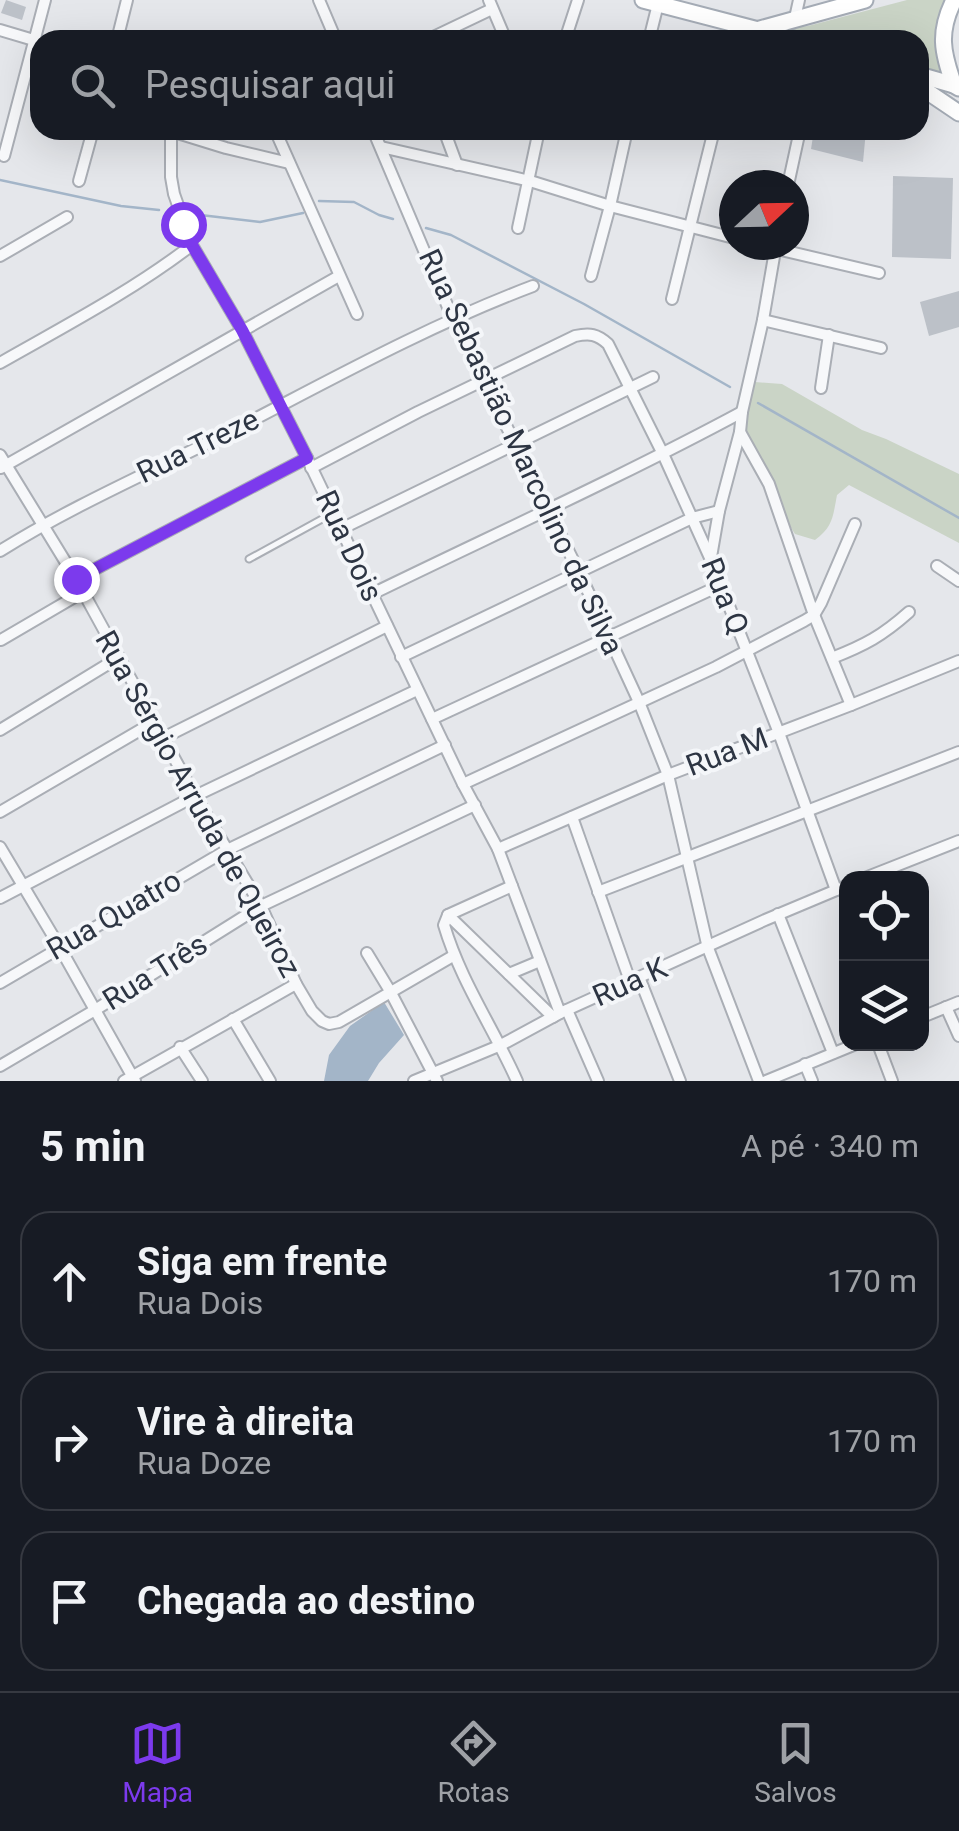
<!DOCTYPE html>
<html lang="pt">
<meta charset="utf-8">
<style>
:root{--surface:#171b24;--page:#242831;--text:#f1f3f6;--muted:#9ea1a6;--line:#363941;--accent:#7c3aed}
body{margin:0;font-family:Roboto,sans-serif;background:var(--page);color:var(--text)}
.controls{position:absolute;right:30px;bottom:30px;display:grid;overflow:hidden;border-radius:20px;box-shadow:0 10px 40px #0002}
.controls button{width:90px;height:90px;display:grid;place-items:center;padding:0;border:0;border-bottom:2px solid var(--line);background:var(--surface);color:var(--text);font:50px sans-serif}
.compass{position:absolute;left:719px;top:170px;width:90px;height:90px;border-radius:50%;background:var(--surface);box-shadow:0 10px 40px #0002;rotate:68deg}
.stop{position:absolute;width:30px;height:30px;margin:-22px;border:8px solid #7c3aed;border-radius:50%;background:#fff}
.stop.end{background:#7c3aed;border-color:#fff;box-shadow:0 2px 10px #0008}
.list{margin:0;padding:0;list-style:none}
h2{display:flex;justify-content:space-between;align-items:center;height:130px;margin:0;padding:0 40px;font-size:42px}
h2 small{font-size:32px;font-weight:400;color:var(--muted)}
.list li{display:grid;grid-template-columns:65px 1fr auto;gap:30px;align-items:center;box-sizing:border-box;height:140px;margin:0 20px 20px;padding:0 20px;border:2px solid var(--line);border-radius:30px}
.list b{display:block;font-size:38px;white-space:nowrap}
.list p{margin:0;font-size:32px;white-space:nowrap;color:var(--muted)}
.list em{font-size:32px;font-style:normal;color:var(--muted)}
.icon{flex:none;width:55px;height:55px;fill:none;stroke:currentColor;stroke-width:2;stroke-linecap:round;stroke-linejoin:round}
.map{position:relative;flex:none;width:959px;height:1081px;overflow:hidden}
.search{position:absolute;background:var(--surface);box-shadow:0 10px 40px #0002;left:30px;right:30px;top:30px;height:110px;display:flex;align-items:center;gap:25px;box-sizing:border-box;padding:0 35px;border-radius:30px;color:var(--muted);font-size:38px}
.sheet{height:610px;background:var(--surface)}
nav{display:flex;justify-content:space-around;align-items:center;box-sizing:border-box;height:140px;border-top:2px solid var(--line);background:var(--surface);font-size:28px;color:var(--muted)}
nav a{display:grid;justify-items:center;gap:5px}
nav .on{color:var(--accent)}
.map>svg:first-child{display:block}
</style>
<div class="map">
<svg width="959" height="1081" viewBox="0 0 959 1081">
<rect width="100%" height="100%" fill="#e5e7eb"/>
<g fill="#cad4c6">
<path d="M907 0H945C932 27 934 50 945 77L919 69V40H819L789 32 790 28 808 26Z"/>
<path d="M755 382 782 384 862 430 886 439 959 474V543L849 485 837 495C833 516 833 527 815 540L795 534C782 514 745 444 744 422 744 408 750 395 755 382Z"/>
</g>
<path fill="#a3b5c8" d="M384 1002 404 1035 379 1063 368 1081H324L329 1055 350 1026Z"/>
<g fill="none" stroke-linecap="round" stroke-linejoin="round">
<g stroke="#a3b5c8" stroke-width="2.5">
<path d="M0 180 121 206 159 210"/>
<path d="M319 201 354 202 379 215 393 219"/>
<path d="M192 214 260 222 303 213"/>
<path d="M426 228 451 235 584 304 730 387"/>
<path d="M758 403 959 518"/>
</g>
</g>
<g fill="#bcc1c8">
<path d="M6 0 26 7 22 20 1 13Z"/>
<path d="M814 130H866L863 162 811 149Z"/>
<path d="M893 176 953 178 951 259 892 257Z"/>
<path d="M959 291V327L929 336 920 302Z"/>
</g>
<g fill="none" stroke-linecap="round" stroke-linejoin="round">
<g stroke="#aaaeb5" stroke-width="9">
<path id="lane" d="M249 559 333 513"/>
</g>
<g stroke="#aaaeb5" stroke-width="14">
<g id="street">
<path d="M319 0 336 40"/>
<path d="M489 0 506 40"/>
<path d="M795 18 799 0"/>
<path d="M0 30 37 41"/>
<path d="M117 40 127 0"/>
<path d="M427 40 492 9"/>
<path d="M565 40 578 0"/>
<path d="M649 40 658 4"/>
<path d="M737 40 741 25"/>
<path d="M171 130V177L174 194 192 245 242 330 307 458 463 784 498 849 560 1013"/>
<path d="M275 130 357 314"/>
<path d="M373 130 453 319 579 572 639 702 668 775 708 948 759 1081"/>
<path d="M444 130 457 165"/>
<path d="M171 131 226 148 289 163"/>
<path d="M381 147 530 181 610 206 734 238"/>
<path d="M4 156 45 0"/>
<path d="M79 181 93 130"/>
<path d="M788 185 800 130"/>
<path d="M518 228 539 130"/>
<path d="M760 245 879 273"/>
<path d="M0 256 67 217"/>
<path d="M591 276 610 206 627 130"/>
<path d="M672 299 714 130"/>
<path d="M763 320 881 348"/>
<path d="M0 363C65 326 132 291 192 245"/>
<path d="M821 388 829 335"/>
<path d="M740 432 769 484 814 615 851 705"/>
<path d="M0 455 76 579 195 796 261 906 296 984 312 1011 322 1021 329 1024 339 1022 453 956"/>
<path d="M1 468 339 276"/>
<path d="M311 468 418 412 575 336C590 333 597 334 608 344L663 454 711 560 779 733 836 890"/>
<path d="M341 529 653 377"/>
<path d="M0 551C80 501 167 465 251 421 343 373 435 323 533 286"/>
<path d="M711 557 719 511 740 432 742 412 763 320 776 245"/>
<path d="M937 566 959 581"/>
<path d="M76 579 307 458"/>
<path d="M372 594C495 534 621 477 742 412"/>
<path d="M1 640 83 592"/>
<path d="M401 657 692 518 719 511"/>
<path d="M832 658C865 645 882 636 909 612"/>
<path d="M432 719 719 586"/>
<path d="M0 730 118 658"/>
<path d="M163 738 387 626"/>
<path d="M463 784 716 667 804 621 814 615 821 603 855 524"/>
<path d="M0 812 154 722"/>
<path d="M572 817 630 981"/>
<path d="M0 847 59 946 135 1081"/>
<path d="M498 849 668 775 851 705 959 661"/>
<path d="M865 878 959 841"/>
<path d="M512 886 448 915 444 925C461 982 493 1027 517 1081"/>
<path d="M598 892 959 752"/>
<path d="M0 898 195 796 417 690"/>
<path d="M778 914 833 1053"/>
<path d="M448 915 553 1017"/>
<path d="M367 953 390 991 437 1081"/>
<path d="M509 974 540 961"/>
<path d="M639 977 680 1081"/>
<path d="M0 983 227 850 445 745"/>
<path d="M946 1007 959 1036"/>
<path d="M567 1010 598 1081"/>
<path d="M922 1017 959 1002"/>
<path d="M233 1019 270 1081"/>
<path d="M878 1044 892 1081"/>
<path d="M180 1047 202 1081"/>
<path d="M805 1064 812 1081"/>
<path d="M0 1066 95 1010 261 906 475 805"/>
<path d="M124 1081 296 984"/>
<path d="M414 1081 501 1045 560 1013 765 920 846 886"/>
<path d="M766 1081 856 1044"/>
</g>
</g>
<g stroke="#a5acb6" stroke-width="19">
<g id="primary">
<path d="M643 0 797 40"/>
<path d="M954 0C938 32 942 52 954 85L959 88"/>
<path d="M760 29 865 0"/>
<path d="M919 75 954 85"/>
<path d="M919 86 959 113"/>
</g>
</g>
<use href="#lane" stroke="#f7f8fa" stroke-width="5"/>
<use href="#street" stroke="#f7f8fa" stroke-width="10"/>
<use href="#primary" stroke="#fff" stroke-width="15"/>
</g>
<g fill="none" stroke-linecap="round" stroke-linejoin="round">
<path stroke="#7c3aed" stroke-width="12" d="M76 579 307 458 242 330 192 245 183 224"/>
</g>
<g text-anchor="middle" stroke-width="8" stroke-linejoin="round" paint-order="stroke">
<g font-size="30" fill="#2d3543" stroke="#f4f6f9">
<text transform="translate(198 446) rotate(-26)" y="10">Rua Treze</text>
<text transform="translate(521 452) rotate(65)" y="10">Rua Sebastião Marcolino da Silva</text>
<text transform="translate(349 546) rotate(65)" y="10">Rua Dois</text>
<text transform="translate(725 596) rotate(68)" y="10">Rua Q</text>
<text transform="translate(727 752) rotate(-21)" y="10">Rua M</text>
<text transform="translate(198 804) rotate(61)" y="10">Rua Sérgio Arruda de Queiroz</text>
<text transform="translate(114 915) rotate(-30)" y="10">Rua Quatro</text>
<text transform="translate(155 972) rotate(-32)" y="10">Rua Três</text>
<text transform="translate(630 982) rotate(-24)" y="10">Rua K</text>
</g>
</g>
</svg>
<div class="controls">
<button><svg class="icon" aria-label="locate" viewBox="0 0 24 24"><circle cx="12" cy="12" r="6"/><path d="M12 2v4M12 18v4M2 12h4M18 12h4"/></svg></button>
<button><svg class="icon" aria-label="layers" viewBox="0 0 24 24"><path d="M12 4l9 5-9 5-9-5zM3 14l9 5 9-5"/></svg></button>
</div>
<svg class="compass" viewBox="-18 -18 36 36"><path d="M0-13l5 13h-10z" fill="#e53935"/><path d="M0 13l5-13h-10z" fill="#9ea1a6"/></svg>
<div class="stop" style="left:183px;top:224px"></div>
<div class="stop end" style="left:76px;top:579px"></div>
<div class="search"><svg class="icon" aria-label="search" viewBox="0 0 24 24"><circle cx="10" cy="10" r="6"/><path d="M15 15l6 6"/></svg>Pesquisar aqui</div>
</div>
<section class="sheet">
<h2>5 min<small>A pé · 340 m</small></h2>
<ul class="list">
<li><svg class="icon" aria-label="ahead" viewBox="0 0 24 24"><path d="M12 20V5M6 11l6-6 6 6"/></svg><div><b>Siga em frente</b><p>Rua Dois</p></div><em>170 m</em></li>
<li><svg class="icon" aria-label="right" viewBox="0 0 24 24"><path d="M7 20v-9h11M14 6l5 5-5 5"/></svg><div><b>Vire à direita</b><p>Rua Doze</p></div><em>170 m</em></li>
<li><svg class="icon" aria-label="arrive" viewBox="0 0 24 24"><path d="M6 21V4h12l-3 4 3 4H6"/></svg><div><b>Chegada ao destino</b></div></li>
</ul>
</section>
<nav>
<a class="on"><svg class="icon" aria-label="map" viewBox="0 0 24 24"><path d="M3 6l6-2 6 2 6-2v14l-6 2-6-2-6 2zM9 4v14M15 6v14"/></svg>Mapa</a>
<a><svg class="icon" aria-label="directions" viewBox="0 0 24 24"><path d="M12 3l9 9-9 9-9-9zM9 14v-3h6M13 9l2 2-2 2"/></svg>Rotas</a>
<a><svg class="icon" aria-label="saved" viewBox="0 0 24 24"><path d="M7 4h10v16l-5-4-5 4z"/></svg>Salvos</a>
</nav>
